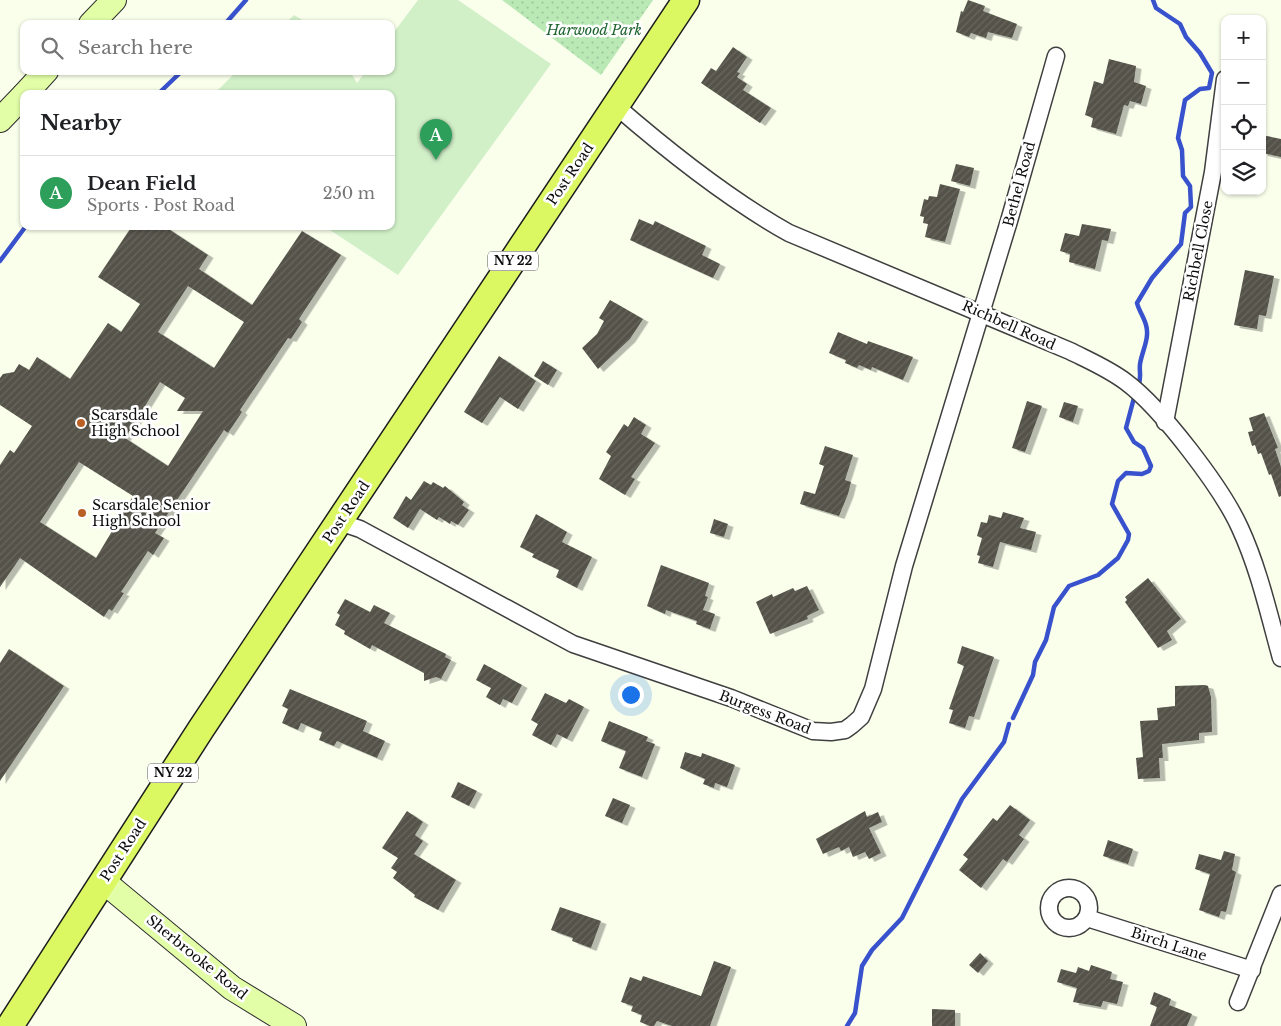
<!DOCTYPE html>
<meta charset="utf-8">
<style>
:root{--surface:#fff;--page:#f6f6f6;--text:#202124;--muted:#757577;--line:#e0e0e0;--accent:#bb6025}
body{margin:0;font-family:"Libre Baskerville",serif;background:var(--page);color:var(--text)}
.controls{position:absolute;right:15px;top:15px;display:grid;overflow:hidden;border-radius:10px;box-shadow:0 1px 4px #0004}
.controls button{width:45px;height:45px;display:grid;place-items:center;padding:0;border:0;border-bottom:1px solid var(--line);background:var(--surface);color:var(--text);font:25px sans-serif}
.you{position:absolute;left:630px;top:694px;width:18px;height:18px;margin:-12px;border:4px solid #fff;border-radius:50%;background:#1a73e8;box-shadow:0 0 0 8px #1a73e833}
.badge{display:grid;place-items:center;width:32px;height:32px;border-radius:50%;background:var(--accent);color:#fff;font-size:16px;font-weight:700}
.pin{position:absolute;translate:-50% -41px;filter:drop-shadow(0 1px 2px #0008)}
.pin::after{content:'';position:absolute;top:26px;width:18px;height:15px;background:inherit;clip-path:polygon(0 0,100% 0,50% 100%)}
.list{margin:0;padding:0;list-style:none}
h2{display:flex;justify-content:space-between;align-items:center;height:65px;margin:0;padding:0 20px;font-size:21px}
h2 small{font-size:16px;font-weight:400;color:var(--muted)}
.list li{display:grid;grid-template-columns:32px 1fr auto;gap:15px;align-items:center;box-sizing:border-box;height:75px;padding:0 20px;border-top:1px solid var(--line)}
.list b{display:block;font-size:19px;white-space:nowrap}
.list p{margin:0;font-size:16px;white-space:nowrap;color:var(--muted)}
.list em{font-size:16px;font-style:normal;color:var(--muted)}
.icon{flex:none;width:28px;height:28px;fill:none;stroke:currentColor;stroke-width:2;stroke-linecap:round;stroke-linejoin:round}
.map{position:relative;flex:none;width:1281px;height:1026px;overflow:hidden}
.search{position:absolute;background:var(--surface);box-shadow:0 1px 4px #0004;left:20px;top:20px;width:375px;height:55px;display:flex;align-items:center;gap:12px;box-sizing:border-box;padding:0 18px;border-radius:10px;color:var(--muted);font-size:19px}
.panel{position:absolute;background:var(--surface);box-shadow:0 1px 4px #0004;left:20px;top:90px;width:375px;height:140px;border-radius:10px}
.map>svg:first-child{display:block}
</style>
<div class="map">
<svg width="1281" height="1026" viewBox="0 0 1281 1026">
<defs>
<pattern id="park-dots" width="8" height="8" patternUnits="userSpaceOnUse" patternTransform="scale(1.25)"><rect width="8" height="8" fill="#bae9b6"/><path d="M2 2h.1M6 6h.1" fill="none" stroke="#9fc79b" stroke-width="1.8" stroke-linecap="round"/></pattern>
<pattern id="building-hatch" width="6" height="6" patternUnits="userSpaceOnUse" patternTransform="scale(1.25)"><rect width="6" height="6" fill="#555349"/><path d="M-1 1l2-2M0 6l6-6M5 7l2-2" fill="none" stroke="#68675f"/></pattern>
<filter id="shadow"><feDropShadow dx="5.5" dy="3" stdDeviation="0" flood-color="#0004"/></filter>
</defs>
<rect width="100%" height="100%" fill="#faffec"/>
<path fill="url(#park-dots)" d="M502 0H653L601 75Z"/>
<g fill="#d1f0c8">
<path d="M418 0H458L551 64 398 275 324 226H391V94L215 93 237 71H350L357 83 366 71H391V36Z"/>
<path d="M294 15 309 24H285Z"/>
</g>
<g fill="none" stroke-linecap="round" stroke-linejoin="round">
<g stroke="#3851cc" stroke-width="4.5">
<path d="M225 24 246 0"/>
<path d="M158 94 182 71"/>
<path d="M0 261 26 226"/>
<path d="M1138 387C1142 378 1139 372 1140 364 1142 351 1150 338 1146 325 1144 317 1139 311 1137 303L1152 278 1181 244 1185 213 1191 207 1190 186 1183 176 1182 150 1178 138 1185 100 1200 89 1209 88 1212 73 1200 53 1186 37 1180 24 1156 8 1153 0"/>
<path d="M1013 718 1033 675 1035 662 1046 640 1054 607 1069 586 1098 575 1118 558 1128 540 1129 534 1112 504 1118 481 1126 473 1142 474 1149 471 1151 466 1143 448 1134 442 1126 428 1135 394"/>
<path d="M847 1026 855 1013 862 966 872 950 902 918 962 799 1004 742 1009 724"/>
</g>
</g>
<g fill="url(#building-hatch)" fill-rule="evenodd" filter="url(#shadow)">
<path d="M968 0 985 6 983 11 1017 24 1012 38 988 32 986 38 971 33 969 37 956 32 961 11 963 12Z"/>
<path d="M733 47 747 57 737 72 740 73 737 77 747 84 743 90 771 108 760 123 701 83 711 68 716 71Z"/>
<path d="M1109 59 1136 66 1134 82 1146 86 1141 104 1130 101 1128 106 1124 105 1116 134 1091 127 1093 118 1085 115 1094 81 1103 84Z"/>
<path d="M1262 135 1281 139V157L1262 153Z"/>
<path d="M956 164 974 168 970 186 951 181Z"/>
<path d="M940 184 960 189 945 242 925 237 928 224 923 223 924 217 920 216 924 199 928 200 929 196 937 197Z"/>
<path d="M639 219 653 225 655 221 706 246 702 255 720 264 713 278 630 240Z"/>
<path d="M1082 224 1111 229 1108 241 1102 240 1095 269 1069 262 1070 254 1060 251 1065 233 1079 236Z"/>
<path d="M132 226H164L208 255 199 269 252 305 302 231 341 255 299 319 302 322 291 339 288 338 240 410 242 412 228 433 224 430 155 533 164 538 153 555 148 551 121 592 124 593 112 611 109 609 104 617 20 558 0 587V465L10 450 14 453 32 426 0 405V378L3 374 14 372 19 364 29 370 37 357 70 379 108 323 121 332 140 304 98 277ZM188 286 244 322 214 368 158 332ZM160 382 185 398 177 411H203L168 466 125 438ZM79 462 133 496 96 558 40 522Z"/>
<path d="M1245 270 1274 276 1266 316 1259 315 1257 329 1234 325Z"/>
<path d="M610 300 643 319 630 339 598 369 582 348 597 334 604 321 599 318Z"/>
<path d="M838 332 867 344 868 341 913 357 903 380 872 367 871 370 859 365 857 368 845 363 846 360 829 353Z"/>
<path d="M499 356 536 381 518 409 500 397 482 423 464 412Z"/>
<path d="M543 361 557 370 548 385 534 376Z"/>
<path d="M1027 401 1042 406 1025 452 1012 448Z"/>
<path d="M1064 402 1078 406 1073 422 1059 417Z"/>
<path d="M1264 413 1278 448 1275 449 1281 467V496L1279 497 1271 474 1269 475 1261 453 1258 454 1255 445 1252 446 1248 432 1253 431 1249 418Z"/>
<path d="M634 417 646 425 641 434 655 443 631 477 635 479 625 495 599 479 611 456 606 452 624 424 628 427Z"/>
<path d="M825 446 853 455 845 480 851 482 848 494 839 516 800 504 804 491 815 494 824 466 819 464Z"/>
<path d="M424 481 431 485 433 482 443 488 445 486 464 502 462 505 469 510 458 525 451 521 450 524 439 517 437 520 420 509 408 528 393 518 406 496 411 500Z"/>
<path d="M1003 512 1024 518 1020 528 1036 532 1031 550 1000 542 993 567 978 563 980 556 977 555 982 538 977 536 981 522 987 523 989 515 1001 518Z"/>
<path d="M536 514 567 532 562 542 592 557 577 588 556 577 559 570 532 557 534 554 520 547Z"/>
<path d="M714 519 728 524 724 537 710 533Z"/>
<path d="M661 565 709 583 705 596 708 597 703 610 715 614 710 629 696 624 697 621 666 610 665 614 647 606Z"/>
<path d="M1148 578 1181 619 1167 631 1172 640 1158 648 1125 602 1127 600 1125 597Z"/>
<path d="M807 586 819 610 807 616 808 619 770 634 756 602 772 594 773 597 793 588 795 591Z"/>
<path d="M345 599 370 612 374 605 390 613 384 623 446 654 445 657 451 660 441 679 436 677 424 681V673L372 645 370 649 344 634 345 631 335 625 340 615 337 613Z"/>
<path d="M962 646 994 657 974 717 969 716 965 728 949 723 953 710 949 709 964 666 957 663Z"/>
<path d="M9 649 64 686 0 781V663Z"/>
<path d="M484 664 522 685 512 703 503 699 500 705 486 697 491 688 476 680Z"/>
<path d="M1205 685 1208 686 1211 697 1212 732 1199 733V740L1162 744 1163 758H1159L1160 778 1138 779 1136 758 1143 757 1140 721 1158 720 1157 708 1175 706V686Z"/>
<path d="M290 689 367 721 363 731 385 741 377 758 337 741 334 746 319 740 322 732 301 723 298 730 282 723 288 709 282 706Z"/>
<path d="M545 693 566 703 569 699 584 707 567 739 557 734 551 745 532 735 538 724 531 720Z"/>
<path d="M609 721 648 737 646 741 655 744 642 777 619 768 626 751 601 741Z"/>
<path d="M685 752 701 757 702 753 735 765 727 787 715 783 714 788 703 784 705 779 680 768Z"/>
<path d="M458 782 477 791 469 806 451 797Z"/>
<path d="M613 798 630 805 622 823 605 816Z"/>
<path d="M1010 805 1030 820 1019 835 1024 839 1007 862 1003 859 981 888 959 870 968 859 963 855 993 818 997 821Z"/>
<path d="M407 811 423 822 415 835 423 841 414 854 456 880 438 910 414 897 415 895 393 878 397 872 391 868 398 858 382 848Z"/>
<path d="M865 811 867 817 878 812 882 822 869 828 881 853 869 859 865 852 853 857 849 847 841 851 839 847 823 854 816 839Z"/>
<path d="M1108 840 1133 849 1128 864 1103 856Z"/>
<path d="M1224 851 1235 854 1232 870 1236 872 1226 912 1221 911 1219 917 1199 910 1210 874 1195 869 1199 854 1221 860Z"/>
<path d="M560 907 601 921 591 948 572 941 573 938 551 930Z"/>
<path d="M980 953 988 961 978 973 969 965Z"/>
<path d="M714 961 731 967 710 1026H672L657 1021 654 1026H650L640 1022 642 1015 631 1011 633 1006 621 1002 630 977 641 981 643 976 701 996Z"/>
<path d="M1091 965 1112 972 1110 979 1123 982 1117 1004 1103 1001 1101 1007 1073 1002 1077 988 1057 982 1061 969 1076 973 1078 967 1089 971Z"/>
<path d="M1154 992 1171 999 1169 1005 1192 1014 1187 1026H1150L1157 1007 1150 1004Z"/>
<path d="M932 1009 955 1010V1026H932Z"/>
</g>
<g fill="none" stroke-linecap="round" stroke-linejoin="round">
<g stroke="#3f3f3f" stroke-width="19">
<g id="street">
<path d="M616 106C668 151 728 199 789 233L1070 351C1090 361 1109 369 1126 382 1161 408 1222 488 1240 528 1259 569 1269 615 1281 658"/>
<path d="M1165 422 1213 172 1225 79"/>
<path d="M339 522 360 529 573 644 731 698 813 731 831 732 845 730 852 725 861 717 873 689 904 566 1009 221 1056 56"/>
<circle cx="1069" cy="908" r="20"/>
<path d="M1087 918 1252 970"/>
<path d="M1238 1002 1281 894"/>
</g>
</g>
<g stroke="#2e2e2e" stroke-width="26">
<g id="secondary">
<path d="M91 24 114 0"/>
<path d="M25 94 46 71"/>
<path d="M0 120 24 95"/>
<path d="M103 881 232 988 294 1026"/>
</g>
</g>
<g stroke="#1d1d1d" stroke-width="29">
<path id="primary" d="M10 1026 201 729 686 0"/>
</g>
<use href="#street" stroke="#fff" stroke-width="16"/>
<use href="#secondary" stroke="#e2fea7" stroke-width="24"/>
<use href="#primary" stroke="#dbf863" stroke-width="26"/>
</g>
<g fill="#bb6025" stroke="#fff" stroke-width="2">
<circle cx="81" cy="423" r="5"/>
<circle cx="82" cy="513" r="5"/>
</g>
<g text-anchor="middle" stroke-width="5" stroke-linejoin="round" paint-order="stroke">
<g fill="#fff" stroke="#555" stroke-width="1">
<rect x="488" y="251.5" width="50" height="19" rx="4"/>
<rect x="148" y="763.5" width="50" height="19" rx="4"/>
</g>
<g font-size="12" font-weight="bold" fill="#0c0c0c">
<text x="513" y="265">NY 22</text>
<text x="173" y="777">NY 22</text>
</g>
<g font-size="14" font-style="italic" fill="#1d632d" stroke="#fff">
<text x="594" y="35">Harwood Park</text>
</g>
<g font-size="14" fill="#0c0c0c" stroke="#fff">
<text transform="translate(570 174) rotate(-56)" y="5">Post Road</text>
<text transform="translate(1019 184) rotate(-75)" y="5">Bethel Road</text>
<text transform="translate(1198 251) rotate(-79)" y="5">Richbell Close</text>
<text transform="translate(1009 325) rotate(24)" y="5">Richbell Road</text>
<text transform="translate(346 512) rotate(-56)" y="5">Post Road</text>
<text transform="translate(765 712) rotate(21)" y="5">Burgess Road</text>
<text transform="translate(123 850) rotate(-57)" y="5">Post Road</text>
<text transform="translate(1169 944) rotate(18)" y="5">Birch Lane</text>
<text transform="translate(197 957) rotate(39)" y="5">Sherbrooke Road</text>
</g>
<g font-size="14" fill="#0c0c0c" stroke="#fff" text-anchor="start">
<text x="91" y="420">Scarsdale<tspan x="91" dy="16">High School</tspan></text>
<text x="92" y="510">Scarsdale Senior<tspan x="92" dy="16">High School</tspan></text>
</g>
</g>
</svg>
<div class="controls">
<button>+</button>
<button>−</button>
<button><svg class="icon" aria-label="locate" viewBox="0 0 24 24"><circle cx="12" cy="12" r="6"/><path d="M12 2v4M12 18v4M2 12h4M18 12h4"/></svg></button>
<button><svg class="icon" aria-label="layers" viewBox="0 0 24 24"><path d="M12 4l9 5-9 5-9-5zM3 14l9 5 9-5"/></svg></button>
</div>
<div class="you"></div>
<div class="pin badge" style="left:436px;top:160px;background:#2e9e5b">A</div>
<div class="search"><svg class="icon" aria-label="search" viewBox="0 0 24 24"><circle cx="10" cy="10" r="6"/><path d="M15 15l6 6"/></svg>Search here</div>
<section class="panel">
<h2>Nearby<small></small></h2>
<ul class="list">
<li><span class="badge" style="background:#2e9e5b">A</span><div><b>Dean Field</b><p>Sports · Post Road</p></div><em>250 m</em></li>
</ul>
</section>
</div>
